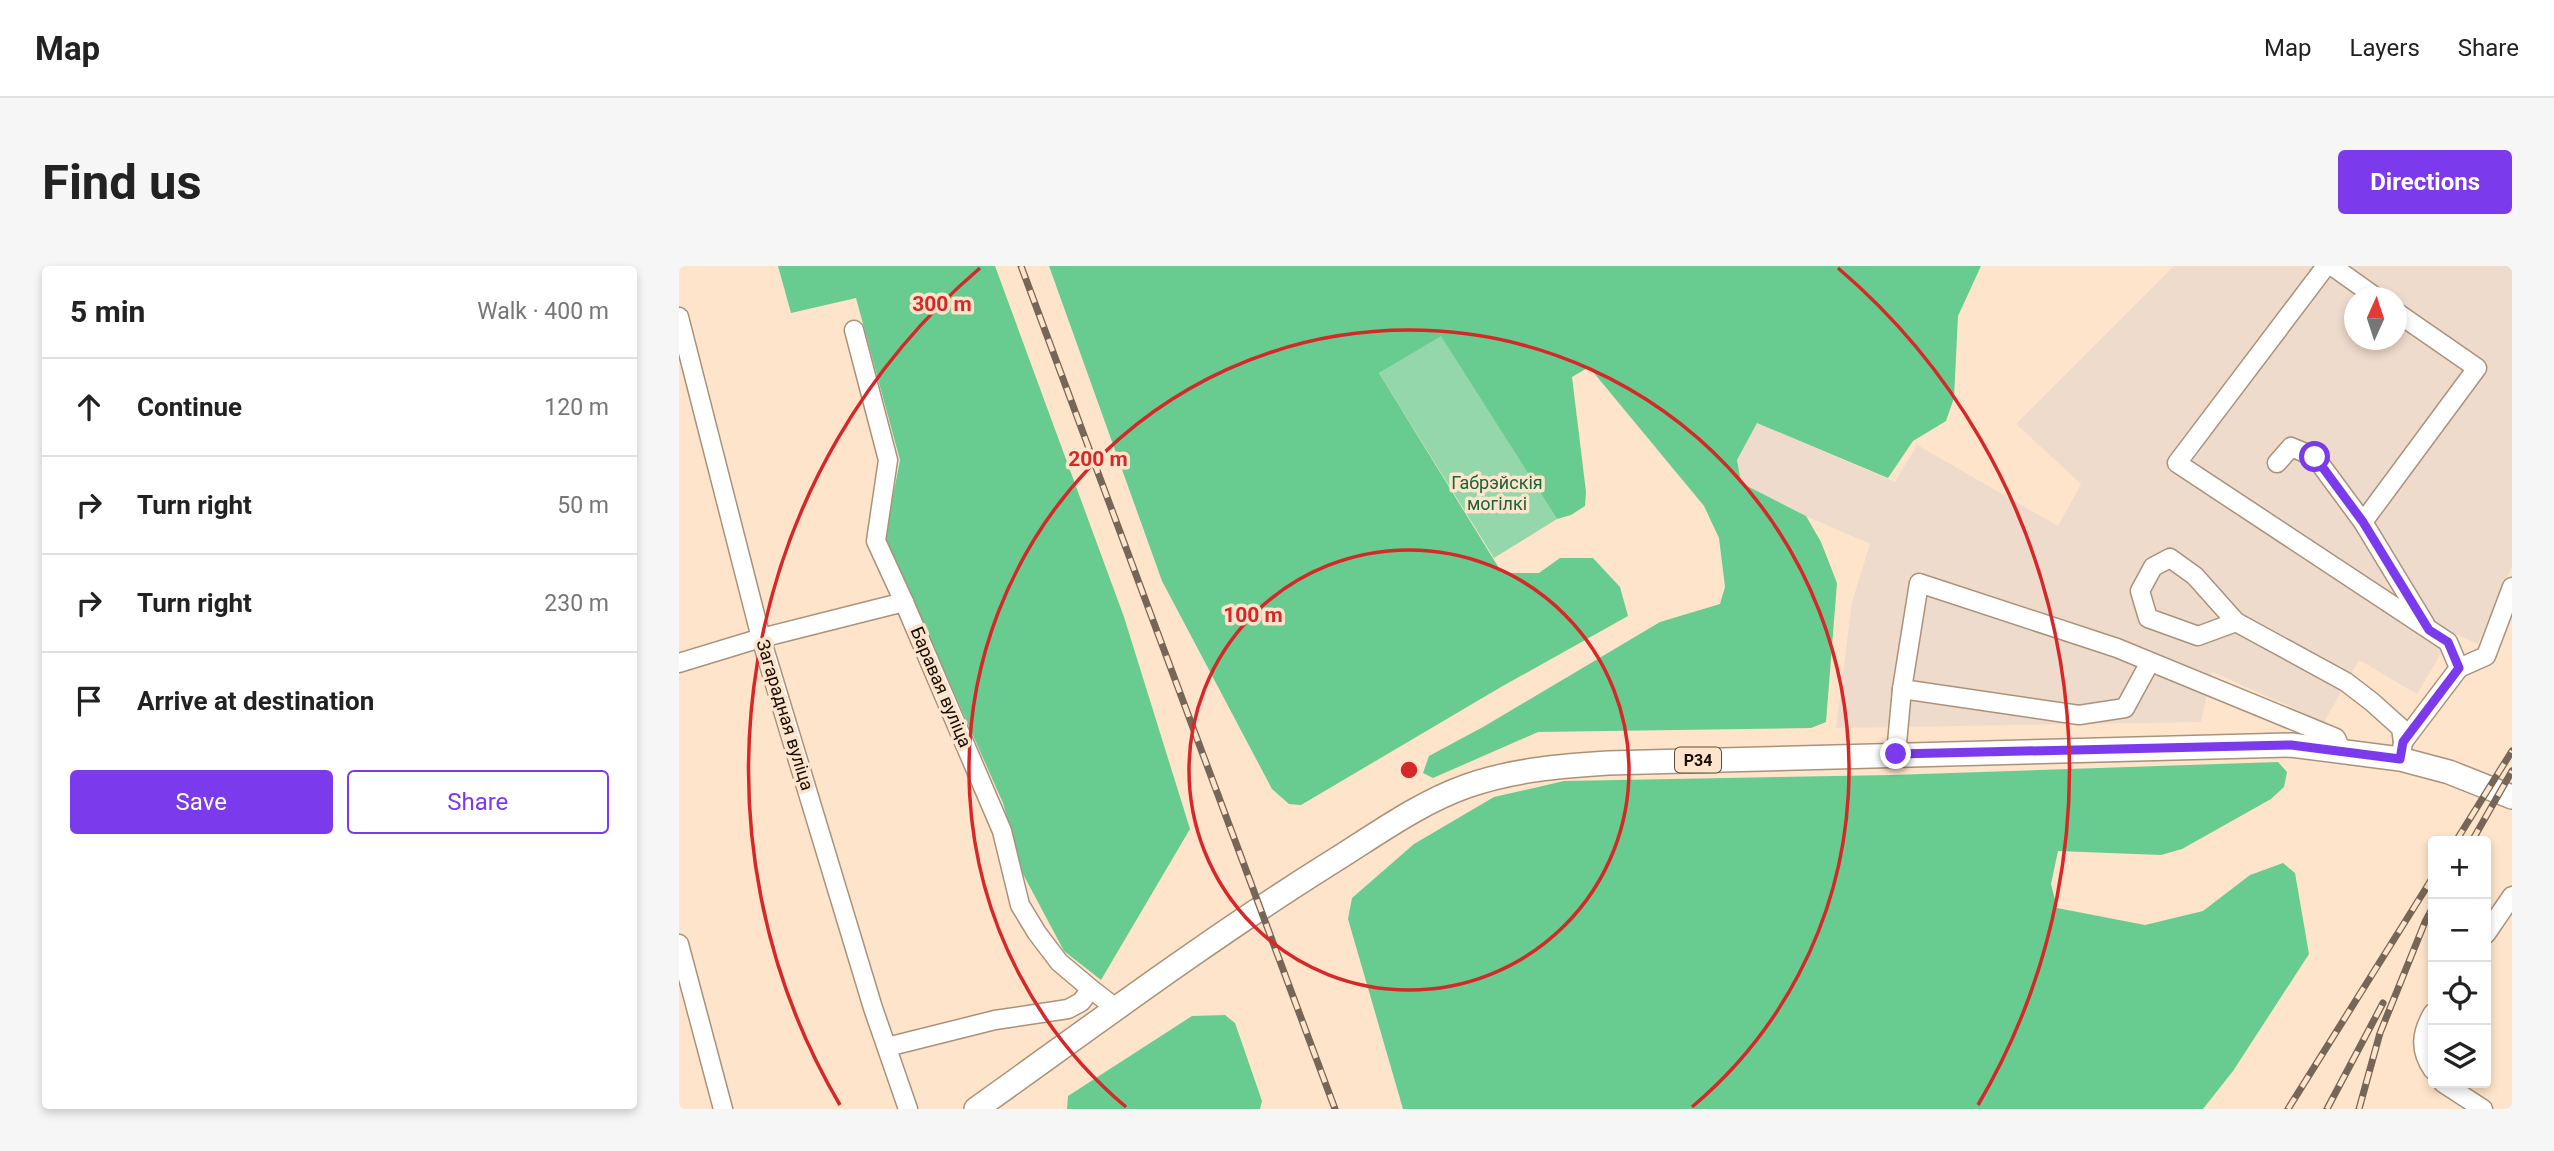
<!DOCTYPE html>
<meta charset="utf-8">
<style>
:root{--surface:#fff;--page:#f6f6f6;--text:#222;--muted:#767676;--line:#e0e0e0;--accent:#7c3aed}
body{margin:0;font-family:Roboto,sans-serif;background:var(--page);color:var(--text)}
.controls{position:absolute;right:21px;bottom:21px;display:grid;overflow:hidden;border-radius:7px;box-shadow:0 4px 10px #0003}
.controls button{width:63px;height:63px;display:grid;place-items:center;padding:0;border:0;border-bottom:2px solid var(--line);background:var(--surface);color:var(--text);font:35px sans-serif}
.compass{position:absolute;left:1665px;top:21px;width:63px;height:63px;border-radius:50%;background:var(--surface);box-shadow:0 4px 10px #0003;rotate:3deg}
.stop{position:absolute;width:21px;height:21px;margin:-16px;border:5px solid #7c3aed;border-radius:50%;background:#fff}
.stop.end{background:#7c3aed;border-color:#fff;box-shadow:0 2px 7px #0008}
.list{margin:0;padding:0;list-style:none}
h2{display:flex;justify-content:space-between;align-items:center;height:91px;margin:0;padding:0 28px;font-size:30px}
h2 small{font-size:23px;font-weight:400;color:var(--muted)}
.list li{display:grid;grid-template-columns:46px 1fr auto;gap:21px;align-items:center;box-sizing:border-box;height:98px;padding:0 28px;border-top:2px solid var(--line)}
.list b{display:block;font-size:26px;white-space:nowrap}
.list em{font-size:23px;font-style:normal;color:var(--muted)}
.actions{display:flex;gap:14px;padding:21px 28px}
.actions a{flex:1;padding:16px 0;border:2px solid var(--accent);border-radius:7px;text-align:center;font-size:24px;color:var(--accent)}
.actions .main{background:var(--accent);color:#fff}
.icon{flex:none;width:38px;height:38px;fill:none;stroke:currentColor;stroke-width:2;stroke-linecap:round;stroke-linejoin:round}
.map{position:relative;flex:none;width:1833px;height:843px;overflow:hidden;border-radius:7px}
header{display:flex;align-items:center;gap:42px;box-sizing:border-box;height:98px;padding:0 35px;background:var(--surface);border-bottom:2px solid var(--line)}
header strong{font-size:33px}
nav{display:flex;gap:38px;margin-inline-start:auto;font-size:24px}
.intro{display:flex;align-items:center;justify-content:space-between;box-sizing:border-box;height:168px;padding:0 42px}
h1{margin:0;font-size:49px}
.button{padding:18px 32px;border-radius:7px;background:var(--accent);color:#fff;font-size:24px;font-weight:700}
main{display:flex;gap:42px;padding:0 42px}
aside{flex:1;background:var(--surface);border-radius:7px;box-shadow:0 4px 10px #0003}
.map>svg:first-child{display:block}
</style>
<header>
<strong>Map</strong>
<nav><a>Map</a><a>Layers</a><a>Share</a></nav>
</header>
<div class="intro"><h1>Find us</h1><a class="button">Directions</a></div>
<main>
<aside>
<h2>5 min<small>Walk · 400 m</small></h2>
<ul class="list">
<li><svg class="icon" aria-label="ahead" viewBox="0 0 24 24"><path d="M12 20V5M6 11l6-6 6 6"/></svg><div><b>Continue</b></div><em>120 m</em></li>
<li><svg class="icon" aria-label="right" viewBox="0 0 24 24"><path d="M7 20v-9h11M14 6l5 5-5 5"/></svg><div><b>Turn right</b></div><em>50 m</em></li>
<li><svg class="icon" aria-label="right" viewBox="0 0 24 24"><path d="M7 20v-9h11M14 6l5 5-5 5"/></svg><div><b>Turn right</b></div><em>230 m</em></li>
<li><svg class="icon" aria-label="arrive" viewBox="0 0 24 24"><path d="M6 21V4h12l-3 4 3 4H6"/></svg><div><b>Arrive at destination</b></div></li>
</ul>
<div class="actions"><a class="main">Save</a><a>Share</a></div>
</aside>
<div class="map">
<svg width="1833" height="843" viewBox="0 0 1833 843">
<rect width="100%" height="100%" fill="#fee4ca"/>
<path fill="#efdbcc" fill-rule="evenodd" d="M1495 0H1833V300L1799 378 1774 367 1738 428 1680 394 1644 458 1617 443 1533 406 1522 456 1157 462 1173 336 1191 278 1127 250 1061 217 1058 194 1078 157 1216 216 1238 179 1379 260 1402 218 1337 158ZM1675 32H1717V74H1675Z"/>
<path fill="#94d7ab" d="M762 69 878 253 815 292 700 107Z"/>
<g fill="#68cb8f">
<path d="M99 0H316L445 351 511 563 422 714 385 685 344 608 324 537 206 271 221 194 177 32 112 47Z"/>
<path d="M370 0H1302L1279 50 1275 132 1267 155 1234 175 1209 212 1078 157 1058 194 1062 217 1127 250 1142 276 1158 317 1147 456 1132 462 859 466 754 512 744 507 750 490 804 461 981 356 1041 338 1046 321 1040 272 1025 240 910 101 893 111 907 226 906 240 892 249 878 253 762 70 700 107 823 307H860L881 292H914L941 321 949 350 822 421 622 539 610 538 593 523 483 315Z"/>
<path d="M1599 496 1608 506 1605 521 1592 533 1503 583 1482 589 1379 585 1372 618 1378 642 1466 659 1524 645 1571 609 1604 597 1616 607 1630 688 1554 805 1524 843H724L669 653 673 632 735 578 815 531 885 515 1213 509Z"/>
<path d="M546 749 556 757 583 835 581 843H388L389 830 513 750Z"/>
</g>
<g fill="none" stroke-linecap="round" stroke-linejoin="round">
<g stroke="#aa927a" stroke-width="21">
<g id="minor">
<path d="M1647 0 1498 197 1769 376 1780 402 1724 476"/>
<path d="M1653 0 1698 32"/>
<path d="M1717 46 1798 102 1684 256 1746 358"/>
<path d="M0 51 82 372 194 742 229 843"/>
<path d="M175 64 209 194 197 275 225 336 323 565 341 639 358 667 380 696 412 723 438 743"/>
<path d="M1598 197 1612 181 1636 191 1684 256"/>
<path d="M1557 356 1519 370 1469 352 1461 325 1474 301 1491 292 1516 310 1557 356 1667 416 1693 436 1722 462 1724 476 1723 483"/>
<path d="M1471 396 1446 442 1400 449 1223 423 1240 317 1438 382 1657 472 1662 484"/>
<path d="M0 397 82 372 225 336"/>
<path d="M1780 402 1807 390 1833 321"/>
<path d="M1217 488 1223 423"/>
<path d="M1807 668 1833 630"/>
<path d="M0 678 44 843"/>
<path d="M1754 747C1742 767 1740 784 1754 804"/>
<path d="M208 781 316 754 389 743 402 736 412 723"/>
<path d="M1764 817 1804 843"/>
</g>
</g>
<g stroke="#aa927a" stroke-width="26">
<path id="major" d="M297 843C412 761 526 676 645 601 691 573 737 538 788 520 834 504 881 500 929 497L1612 479 1721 493 1770 506 1833 531"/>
</g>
<use href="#minor" stroke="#fff" stroke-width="18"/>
<use href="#major" stroke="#fff" stroke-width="23"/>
<g stroke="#766657" stroke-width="7">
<g id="rail">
<path d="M342 0 656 843"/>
<path d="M1777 575 1833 485"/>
<path d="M1793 575 1833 505"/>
<path d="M1609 843 1754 611"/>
<path d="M1648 843 1704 737"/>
<path d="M1680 843 1701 767 1746 656 1754 641"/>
</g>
</g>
<use href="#rail" stroke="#fee4ca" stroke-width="4.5" stroke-dasharray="13" stroke-linecap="butt"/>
</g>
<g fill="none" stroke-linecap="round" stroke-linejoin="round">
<path stroke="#7c3aed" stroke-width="9" d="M1217 488 1612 479 1721 493 1724 476 1780 402 1769 376 1750 364 1684 256 1636 191"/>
</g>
<g fill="none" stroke="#d62828" stroke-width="3.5">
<circle cx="730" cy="504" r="220"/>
<path d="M447 841A440 440 0 1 1 1013 841"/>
<path d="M161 839A660 660 0 0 1 301 2M1159 2A660 660 0 0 1 1299 839"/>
</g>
<g text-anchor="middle" stroke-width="7" stroke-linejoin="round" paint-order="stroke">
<rect fill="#fee4ca" stroke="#5b4e40" stroke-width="2" x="996" y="481.5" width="46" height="25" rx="5"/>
<g font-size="16" font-weight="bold" fill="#150d05">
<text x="1019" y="500">Р34</text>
</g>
<g font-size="18" fill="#1b623b" stroke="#fee4ca">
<text x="818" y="223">Габрэйскія<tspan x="818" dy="21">могілкі</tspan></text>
</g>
<g font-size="18" fill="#150d05" stroke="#fee4ca">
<text transform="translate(262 421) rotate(67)" y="6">Баравая вуліца</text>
<text transform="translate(106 449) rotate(73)" y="6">Загарадная вуліца</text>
</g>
</g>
<circle cx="730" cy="504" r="10" fill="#d62828" stroke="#fee4ca" stroke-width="3.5"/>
<g font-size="21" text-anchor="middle" font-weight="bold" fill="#d62828" stroke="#fee4ca" stroke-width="7" stroke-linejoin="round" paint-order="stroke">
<text x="263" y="45">300 m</text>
<text x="419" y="200">200 m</text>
<text x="574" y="356">100 m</text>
</g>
</svg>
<div class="controls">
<button>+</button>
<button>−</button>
<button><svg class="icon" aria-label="locate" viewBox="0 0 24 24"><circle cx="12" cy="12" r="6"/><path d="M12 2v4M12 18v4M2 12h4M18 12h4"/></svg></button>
<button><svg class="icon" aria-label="layers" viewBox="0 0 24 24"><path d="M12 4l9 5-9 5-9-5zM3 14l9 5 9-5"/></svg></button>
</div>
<svg class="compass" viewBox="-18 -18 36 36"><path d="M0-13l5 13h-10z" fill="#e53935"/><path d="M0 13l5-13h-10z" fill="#767676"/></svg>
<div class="stop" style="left:1636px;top:191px"></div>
<div class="stop end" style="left:1217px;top:488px"></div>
</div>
</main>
